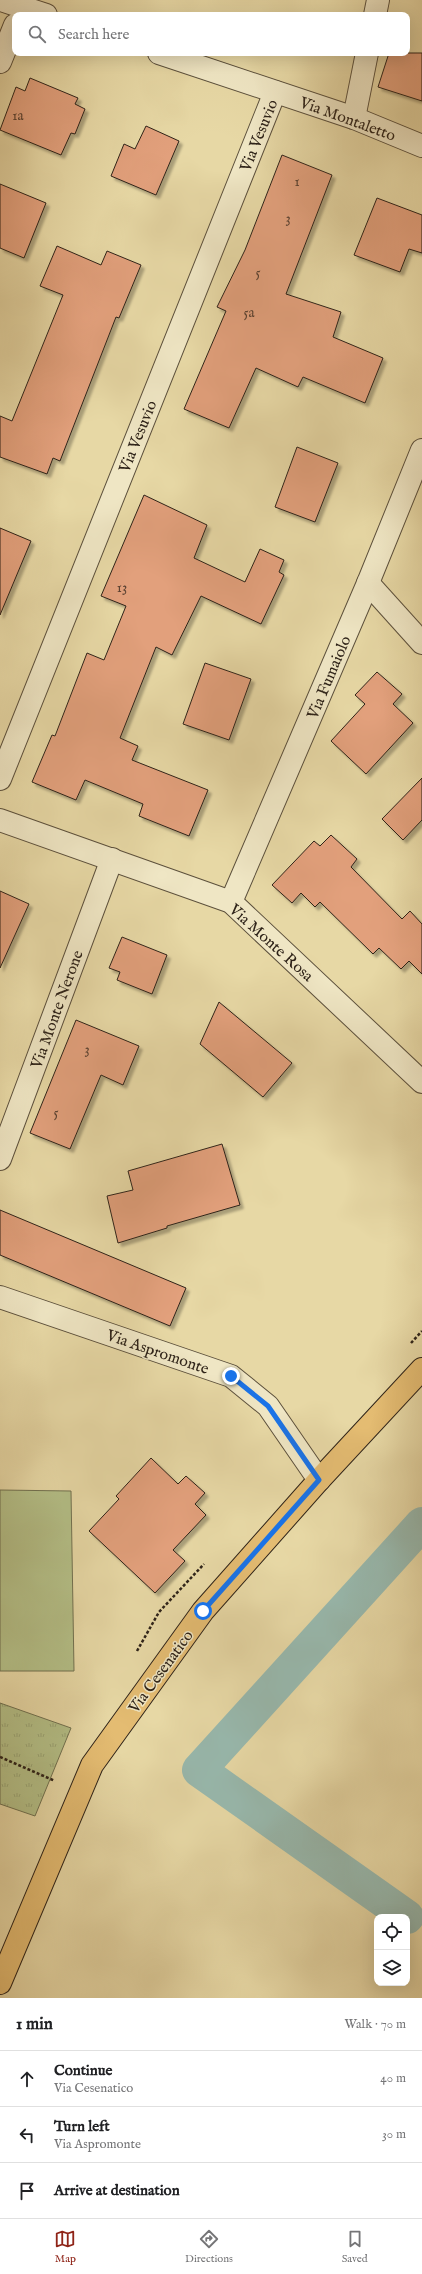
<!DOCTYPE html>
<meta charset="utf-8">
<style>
:root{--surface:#fff;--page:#f2f2f2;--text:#202124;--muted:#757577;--line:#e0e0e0;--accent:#8f2418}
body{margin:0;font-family:"IM FELL English",serif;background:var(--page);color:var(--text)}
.controls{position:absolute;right:12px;bottom:12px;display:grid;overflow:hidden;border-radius:8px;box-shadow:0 4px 16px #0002}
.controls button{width:36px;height:36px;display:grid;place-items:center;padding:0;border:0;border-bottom:1px solid var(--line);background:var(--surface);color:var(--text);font:20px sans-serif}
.stop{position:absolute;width:12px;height:12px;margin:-9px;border:3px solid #1a73e8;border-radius:50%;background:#fff}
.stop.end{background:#1a73e8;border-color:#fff;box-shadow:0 1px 4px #0008}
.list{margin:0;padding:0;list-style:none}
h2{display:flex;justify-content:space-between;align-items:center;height:52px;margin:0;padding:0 16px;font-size:17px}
h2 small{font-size:13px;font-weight:400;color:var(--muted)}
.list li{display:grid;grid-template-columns:26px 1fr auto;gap:12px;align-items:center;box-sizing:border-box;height:56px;padding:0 16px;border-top:1px solid var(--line)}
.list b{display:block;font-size:15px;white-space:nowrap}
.list p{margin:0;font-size:13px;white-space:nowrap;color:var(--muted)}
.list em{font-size:13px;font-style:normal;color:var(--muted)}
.icon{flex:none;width:22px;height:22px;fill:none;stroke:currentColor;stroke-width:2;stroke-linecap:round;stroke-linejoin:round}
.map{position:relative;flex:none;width:422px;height:1998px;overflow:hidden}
.search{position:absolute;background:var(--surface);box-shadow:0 4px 16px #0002;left:12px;right:12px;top:12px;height:44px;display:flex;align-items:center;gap:10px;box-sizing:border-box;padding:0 14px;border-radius:8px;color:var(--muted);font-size:15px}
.sheet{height:220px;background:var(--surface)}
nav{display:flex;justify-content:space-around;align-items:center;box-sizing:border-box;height:56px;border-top:1px solid var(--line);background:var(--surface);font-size:11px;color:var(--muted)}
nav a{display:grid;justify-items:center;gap:2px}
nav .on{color:var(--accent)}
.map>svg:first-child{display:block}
</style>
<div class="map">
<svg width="422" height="1998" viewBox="0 0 422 1998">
<defs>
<pattern id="grass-tufts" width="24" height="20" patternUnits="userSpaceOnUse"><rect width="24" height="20" fill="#b4bf87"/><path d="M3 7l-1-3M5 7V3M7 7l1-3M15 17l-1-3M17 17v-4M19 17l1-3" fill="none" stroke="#9ba474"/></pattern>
<filter id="shadow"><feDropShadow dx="3.5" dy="3.5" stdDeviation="1" flood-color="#0004"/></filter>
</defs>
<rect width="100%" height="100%" fill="#e7d8a5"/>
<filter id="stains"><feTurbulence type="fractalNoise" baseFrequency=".005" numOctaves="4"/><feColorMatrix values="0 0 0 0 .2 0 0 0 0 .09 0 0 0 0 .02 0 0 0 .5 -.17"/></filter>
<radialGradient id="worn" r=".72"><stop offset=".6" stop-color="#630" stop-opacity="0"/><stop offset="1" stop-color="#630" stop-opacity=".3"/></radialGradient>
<path fill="url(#grass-tufts)" stroke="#717150" d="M0 1703 71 1728 35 1816 0 1804Z"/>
<path fill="#b4bf87" stroke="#717150" d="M0 1490 71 1491 74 1671H0Z"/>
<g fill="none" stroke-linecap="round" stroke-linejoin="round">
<path stroke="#98b9ae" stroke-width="34" d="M407 1917 199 1770 422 1524"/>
</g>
<g fill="#e2a07b" stroke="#2e2319" filter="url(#shadow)">
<path d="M389 53H422V101L378 87Z"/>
<path d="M30 78 78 98 75 104 85 109 75 134 71 133 61 155 0 130 16 87 25 91Z"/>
<path d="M146 126 179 141 156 195 111 176 124 144 135 149Z"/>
<path d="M282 155 332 175 286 294 341 312 333 337 383 358 365 403 303 377 298 387 256 368 229 428 184 409 226 311 217 307 245 250Z"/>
<path d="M0 184 46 203 24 258 0 248Z"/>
<path d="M377 198 422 215V253L409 249 400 272 354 255Z"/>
<path d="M57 246 101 265 107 251 141 265 119 318 116 317 60 461 53 458 47 474 0 457V416L12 421 63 295 40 286Z"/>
<path d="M297 447 338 463 315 522 275 507Z"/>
<path d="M144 495 207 525 194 558 245 582 260 549 284 560 279 572 284 575 261 624 201 596 172 655 156 647 120 738 138 746 132 760 208 790 189 836 139 816 143 804 85 780 76 800 32 782 52 735 55 736 87 653 104 660 126 606 101 596Z"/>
<path d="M0 528 31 541 0 615Z"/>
<path d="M205 663 251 679 229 740 183 724Z"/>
<path d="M377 672 402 694 393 704 413 723 366 774 331 741 365 704 355 695Z"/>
<path d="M422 778V820L403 840 382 819Z"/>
<path d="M331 835 357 859 351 867 402 919 410 911 422 924V974L409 961 401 969 379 948 373 954 320 902 315 907 301 893 292 903 272 885 314 841 320 846Z"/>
<path d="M0 891 29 904 0 968Z"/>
<path d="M122 937 167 955 152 994 117 980 120 972 109 968Z"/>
<path d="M219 1002 292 1063 263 1097 200 1044Z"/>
<path d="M76 1020 139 1046 123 1085 101 1075 70 1149 30 1133Z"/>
<path d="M222 1144 240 1205 167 1226V1228L118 1243 107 1196 133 1190 128 1171Z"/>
<path d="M0 1210 186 1288 170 1326 0 1255Z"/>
<path d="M151 1458 178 1484 186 1476 205 1493 195 1504 206 1515 173 1550 185 1561 155 1593 89 1531 119 1499 116 1496Z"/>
</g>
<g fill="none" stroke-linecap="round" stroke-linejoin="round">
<g stroke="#5c503c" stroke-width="24">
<g id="minor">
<path d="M1 0 46 15"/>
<path d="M375 15 378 0"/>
<path d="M159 53 354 118 422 146"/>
<path d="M0 62 15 25"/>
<path d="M354 118 367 53"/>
<path d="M368 583 422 643"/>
<path d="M0 779 275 92"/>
<path d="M0 820 231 902 422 1082"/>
<path d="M231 902 368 583 422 450"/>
<path d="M0 1159 112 859"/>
<path d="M0 1297 231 1376 268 1406 319 1480"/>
</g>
</g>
<g stroke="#2e2319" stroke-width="24">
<path id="major" d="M0 1983 92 1765 203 1611 319 1480 422 1369"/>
</g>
<g stroke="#2e2319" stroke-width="2.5" stroke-dasharray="3 2" stroke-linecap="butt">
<path d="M411 1343 422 1331"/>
<path d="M137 1651 159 1612 204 1564"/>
<path d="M0 1757 55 1781"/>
</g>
<use href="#minor" stroke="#efe6c4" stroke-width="22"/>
<use href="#major" stroke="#e4bc72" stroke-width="22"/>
</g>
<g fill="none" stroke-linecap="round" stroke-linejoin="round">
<path stroke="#1a73e8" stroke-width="5" d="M203 1611 319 1480 268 1406 231 1376"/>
</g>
<g text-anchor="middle" stroke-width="3" stroke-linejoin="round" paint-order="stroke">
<g font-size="14" fill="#5b4232">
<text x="18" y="120">1a</text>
<text x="297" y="186">1</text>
<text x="288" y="223">3</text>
<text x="258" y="277">5</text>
<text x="249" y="317">5a</text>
<text x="122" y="592">13</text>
<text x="87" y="1054">3</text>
<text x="56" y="1117">5</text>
</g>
<g font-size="16" fill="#2e2319" stroke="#efe6c4">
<text transform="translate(348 118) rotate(20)" y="6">Via Montaletto</text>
<text transform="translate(258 135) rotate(-68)" y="6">Via Vesuvio</text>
<text transform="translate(137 436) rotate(-68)" y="6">Via Vesuvio</text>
<text transform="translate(328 677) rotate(-67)" y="6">Via Fumaiolo</text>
<text transform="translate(272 942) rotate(42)" y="6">Via Monte Rosa</text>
<text transform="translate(56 1009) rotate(-70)" y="6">Via Monte Nerone</text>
<text transform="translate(158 1351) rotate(19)" y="6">Via Aspromonte</text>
<text transform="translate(160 1671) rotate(-54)" y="6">Via Cesenatico</text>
</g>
</g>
<rect width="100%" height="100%" filter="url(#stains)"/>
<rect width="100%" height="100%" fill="url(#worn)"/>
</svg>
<div class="controls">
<button><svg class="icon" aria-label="locate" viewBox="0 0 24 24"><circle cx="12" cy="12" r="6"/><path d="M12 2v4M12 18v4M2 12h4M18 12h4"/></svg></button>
<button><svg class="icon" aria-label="layers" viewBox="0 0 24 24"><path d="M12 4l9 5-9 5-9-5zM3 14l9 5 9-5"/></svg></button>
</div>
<div class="stop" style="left:203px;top:1611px"></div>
<div class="stop end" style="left:231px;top:1376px"></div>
<div class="search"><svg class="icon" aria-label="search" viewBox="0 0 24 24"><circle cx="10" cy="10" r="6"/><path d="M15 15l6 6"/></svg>Search here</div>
</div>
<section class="sheet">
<h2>1 min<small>Walk · 70 m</small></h2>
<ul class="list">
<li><svg class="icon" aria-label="ahead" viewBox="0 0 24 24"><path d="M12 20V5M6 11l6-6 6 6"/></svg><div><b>Continue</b><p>Via Cesenatico</p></div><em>40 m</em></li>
<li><svg class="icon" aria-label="left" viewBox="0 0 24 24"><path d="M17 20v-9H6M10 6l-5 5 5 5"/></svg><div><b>Turn left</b><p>Via Aspromonte</p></div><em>30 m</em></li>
<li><svg class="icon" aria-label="arrive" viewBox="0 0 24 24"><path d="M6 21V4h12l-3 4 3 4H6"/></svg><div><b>Arrive at destination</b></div></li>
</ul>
</section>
<nav>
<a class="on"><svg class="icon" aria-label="map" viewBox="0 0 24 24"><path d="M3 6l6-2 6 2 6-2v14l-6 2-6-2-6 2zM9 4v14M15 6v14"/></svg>Map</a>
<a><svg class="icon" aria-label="directions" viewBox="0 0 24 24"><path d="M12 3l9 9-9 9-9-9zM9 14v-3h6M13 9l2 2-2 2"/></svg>Directions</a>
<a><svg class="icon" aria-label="saved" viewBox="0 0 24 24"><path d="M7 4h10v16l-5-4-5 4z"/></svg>Saved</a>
</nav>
